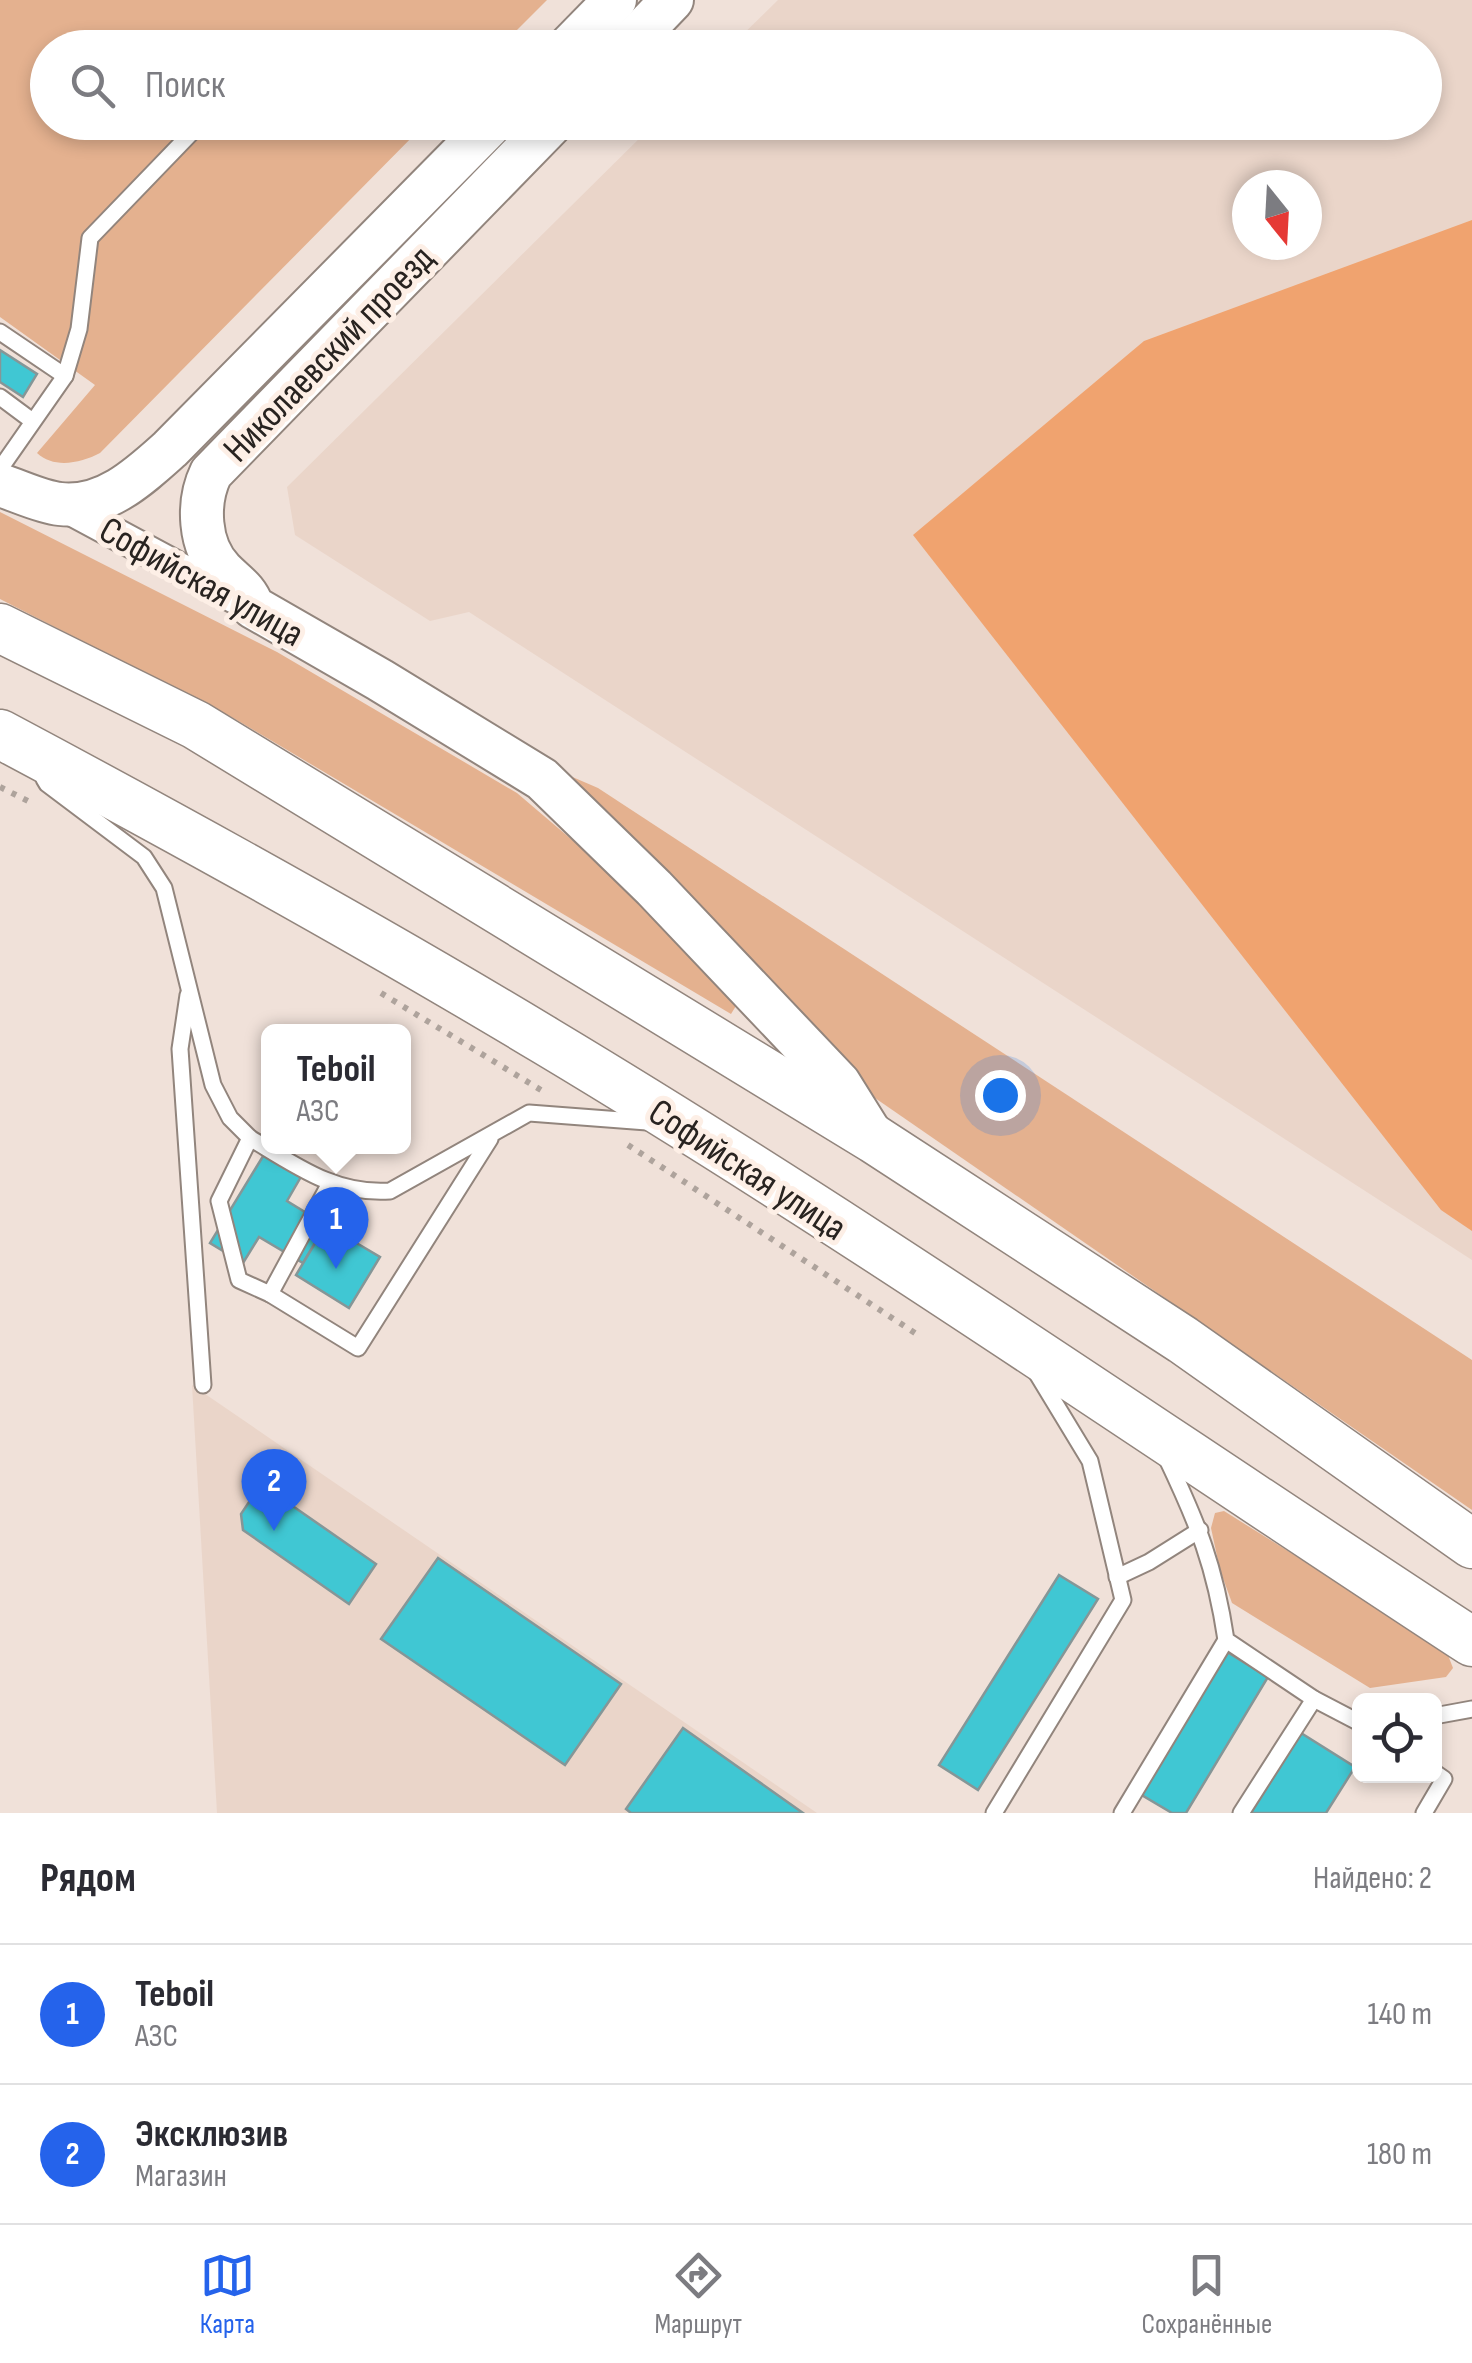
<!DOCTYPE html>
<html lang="ru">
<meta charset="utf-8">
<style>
:root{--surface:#fff;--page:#f2f2f3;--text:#2b2b33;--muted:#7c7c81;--line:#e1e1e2;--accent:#2563eb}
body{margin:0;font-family:"Sofia Sans Condensed",sans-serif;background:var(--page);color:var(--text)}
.controls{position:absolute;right:30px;bottom:30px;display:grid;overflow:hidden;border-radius:15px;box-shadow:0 5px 15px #0003}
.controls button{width:90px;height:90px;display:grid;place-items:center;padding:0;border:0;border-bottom:2px solid var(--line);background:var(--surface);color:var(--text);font:50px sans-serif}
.compass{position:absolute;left:1232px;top:170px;width:90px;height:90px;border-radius:50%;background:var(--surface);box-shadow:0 5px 15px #0003;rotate:162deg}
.you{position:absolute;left:1000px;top:1095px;width:35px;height:35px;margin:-25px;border:8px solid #fff;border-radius:50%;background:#1a73e8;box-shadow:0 0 0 15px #1a73e833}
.badge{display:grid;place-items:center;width:65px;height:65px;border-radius:50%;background:var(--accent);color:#fff;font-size:32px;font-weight:700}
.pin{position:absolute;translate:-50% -82px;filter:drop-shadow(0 2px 5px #0008)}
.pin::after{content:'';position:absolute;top:52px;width:35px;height:30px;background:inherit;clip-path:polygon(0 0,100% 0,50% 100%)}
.popup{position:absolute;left:261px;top:1024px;width:150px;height:130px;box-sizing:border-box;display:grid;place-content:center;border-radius:15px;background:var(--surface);filter:drop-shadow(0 2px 8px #0005);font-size:32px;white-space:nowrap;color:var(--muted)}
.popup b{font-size:38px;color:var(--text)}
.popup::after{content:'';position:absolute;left:50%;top:100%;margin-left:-20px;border:20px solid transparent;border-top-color:var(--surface)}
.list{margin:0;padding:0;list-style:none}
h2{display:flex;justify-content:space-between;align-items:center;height:130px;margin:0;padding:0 40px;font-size:42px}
h2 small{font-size:32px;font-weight:400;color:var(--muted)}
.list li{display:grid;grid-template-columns:65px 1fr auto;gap:30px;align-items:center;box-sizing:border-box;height:140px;padding:0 40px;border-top:2px solid var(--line)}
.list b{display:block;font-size:38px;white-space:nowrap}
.list p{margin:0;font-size:32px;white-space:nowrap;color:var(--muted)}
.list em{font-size:32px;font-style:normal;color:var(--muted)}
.icon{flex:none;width:55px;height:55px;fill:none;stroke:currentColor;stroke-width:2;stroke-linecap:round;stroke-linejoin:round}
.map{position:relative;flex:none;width:1472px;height:1813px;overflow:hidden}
.search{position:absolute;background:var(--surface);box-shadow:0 5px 15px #0003;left:30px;right:30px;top:30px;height:110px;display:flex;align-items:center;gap:25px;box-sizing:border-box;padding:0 35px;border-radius:55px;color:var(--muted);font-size:38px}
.sheet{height:410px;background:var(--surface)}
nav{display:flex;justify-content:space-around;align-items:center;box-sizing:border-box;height:140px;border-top:2px solid var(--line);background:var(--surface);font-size:28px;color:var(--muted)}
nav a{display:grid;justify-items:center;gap:5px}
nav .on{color:var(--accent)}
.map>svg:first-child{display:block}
</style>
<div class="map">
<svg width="1472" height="1813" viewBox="0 0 1472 1813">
<rect width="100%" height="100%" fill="#f0e1d9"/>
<g fill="#ead5c9" fill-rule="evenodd">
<path d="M778 0H1472V1260L469 612 430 621 295 535 287 487 655 123 1424 122V48L730 47ZM1247 185H1307V245H1247Z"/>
<path d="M192 1385 817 1813H217Z"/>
</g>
<g fill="#e4b18f">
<path d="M0 0H547L500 47 48 48V122L426 123 100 453C81 463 54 469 37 453L95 385 0 317Z"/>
<path d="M0 512 277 652 517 793 578 845 739 1001 731 1014 235 719 0 599Z"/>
<path d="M547 766 598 788 1472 1360V1510L862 1089Z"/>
<path d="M1224 1511 1446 1650 1453 1668 1446 1677 1370 1688 1232 1603 1220 1570 1211 1528 1215 1513Z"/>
</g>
<path fill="#f0a36f" d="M1472 220V1231L1441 1210 913 535 1144 341Z"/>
<g fill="#40c7d3" stroke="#859697" stroke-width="2.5">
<path d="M0 350 37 374 23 397 0 382Z"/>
<path d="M265 1153 302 1175 287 1201 326 1225 303 1263 259 1237 243 1263 210 1243Z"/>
<path d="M326 1225 380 1257 349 1308 296 1275Z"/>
<path d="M261 1484 376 1564 349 1604 243 1530 241 1514Z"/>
<path d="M438 1558 621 1684 565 1765 381 1639Z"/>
<path d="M1059 1575 1098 1599 978 1790 939 1765Z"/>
<path d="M1227 1652 1268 1677 1186 1813H1172L1140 1794Z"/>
<path d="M683 1728 803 1813H631L626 1809Z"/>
<path d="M1301 1733 1355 1767 1326 1813H1251Z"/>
</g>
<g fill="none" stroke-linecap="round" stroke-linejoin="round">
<g stroke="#92857d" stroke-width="19">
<g id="lane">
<path d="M0 332 65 376"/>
<path d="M0 397 31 420"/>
<path d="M0 469 65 376 79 329 90 238 199 125"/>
<path d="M44 779 47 784 144 857 164 888 213 1085 230 1118 250 1138"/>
<path d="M188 995 180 1049 203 1385"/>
<path d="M329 1185 270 1294 239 1280 219 1201 250 1138C295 1165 335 1195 390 1191L529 1113 647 1122"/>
<path d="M270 1294 358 1348 490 1139"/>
<path d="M1166 1457C1198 1524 1215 1566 1226 1640L1314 1699 1360 1723"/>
<path d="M1117 1577 1149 1562 1200 1530"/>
<path d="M1434 1716 1472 1709"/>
<path d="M994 1813 1123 1600 1090 1461 1036 1372"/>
<path d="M1122 1813 1226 1640"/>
<path d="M1241 1813 1314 1699"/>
<path d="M1424 1813 1444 1779 1434 1772"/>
</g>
</g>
<g stroke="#92857d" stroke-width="34">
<path id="street" d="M62 505 237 599"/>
</g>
<g stroke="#92857d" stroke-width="46">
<g id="secondary">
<path d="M568 48 615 0"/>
<path d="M626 48 672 0"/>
<path d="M553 122 211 473C197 502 198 546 223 571 237 585 246 589 253 607L380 680 542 779 654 888 839 1083 874 1139"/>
<path d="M0 485C19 491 41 502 60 504 105 509 140 476 170 449L493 122"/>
</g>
</g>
<g stroke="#92857d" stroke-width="51">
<g id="primary">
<path d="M0 628 196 725 874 1139 1183 1340 1472 1544"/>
<path d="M0 734C184 832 367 933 546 1041 861 1230 1164 1441 1472 1642"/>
</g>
</g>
<g stroke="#aea39c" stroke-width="6" stroke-dasharray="5 8" stroke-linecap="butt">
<path d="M0 787 32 803"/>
<path d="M381 993 541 1090"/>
<path d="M628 1145 915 1333"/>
</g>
<use href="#lane" stroke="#fff" stroke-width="15"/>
<use href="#street" stroke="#fff" stroke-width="30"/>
<use href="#secondary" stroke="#fff" stroke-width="42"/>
<use href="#primary" stroke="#fff" stroke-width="48"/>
</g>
<g text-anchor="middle" stroke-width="10" stroke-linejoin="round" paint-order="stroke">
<g font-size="38" fill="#282320" stroke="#fdefe6">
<text transform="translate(328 353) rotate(-46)" y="13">Николаевский проезд</text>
<text transform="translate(202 581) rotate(29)" y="13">Софийская улица</text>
<text transform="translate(748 1169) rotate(33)" y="13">Софийская улица</text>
</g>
</g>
</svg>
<div class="controls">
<button><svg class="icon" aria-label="locate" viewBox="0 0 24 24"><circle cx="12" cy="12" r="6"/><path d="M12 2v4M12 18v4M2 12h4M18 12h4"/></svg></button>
</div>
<svg class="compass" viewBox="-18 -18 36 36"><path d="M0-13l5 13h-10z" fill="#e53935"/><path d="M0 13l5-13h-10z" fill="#7c7c81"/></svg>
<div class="you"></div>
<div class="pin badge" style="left:336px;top:1269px">1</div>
<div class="popup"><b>Teboil</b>АЗС</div>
<div class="pin badge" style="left:274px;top:1531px">2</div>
<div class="search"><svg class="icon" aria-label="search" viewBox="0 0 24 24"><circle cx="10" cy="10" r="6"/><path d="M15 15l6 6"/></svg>Поиск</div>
</div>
<section class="sheet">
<h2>Рядом<small>Найдено: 2</small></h2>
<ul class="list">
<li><span class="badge">1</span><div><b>Teboil</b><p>АЗС</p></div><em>140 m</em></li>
<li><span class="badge">2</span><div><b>Эксклюзив</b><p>Магазин</p></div><em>180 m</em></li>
</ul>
</section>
<nav>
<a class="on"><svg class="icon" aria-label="map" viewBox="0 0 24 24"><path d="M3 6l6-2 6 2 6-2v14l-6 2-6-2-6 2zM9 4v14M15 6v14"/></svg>Карта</a>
<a><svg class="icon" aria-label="directions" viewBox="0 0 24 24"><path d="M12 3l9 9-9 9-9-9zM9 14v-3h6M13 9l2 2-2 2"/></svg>Маршрут</a>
<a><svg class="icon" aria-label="saved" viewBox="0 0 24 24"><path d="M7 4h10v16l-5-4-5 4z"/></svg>Сохранённые</a>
</nav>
